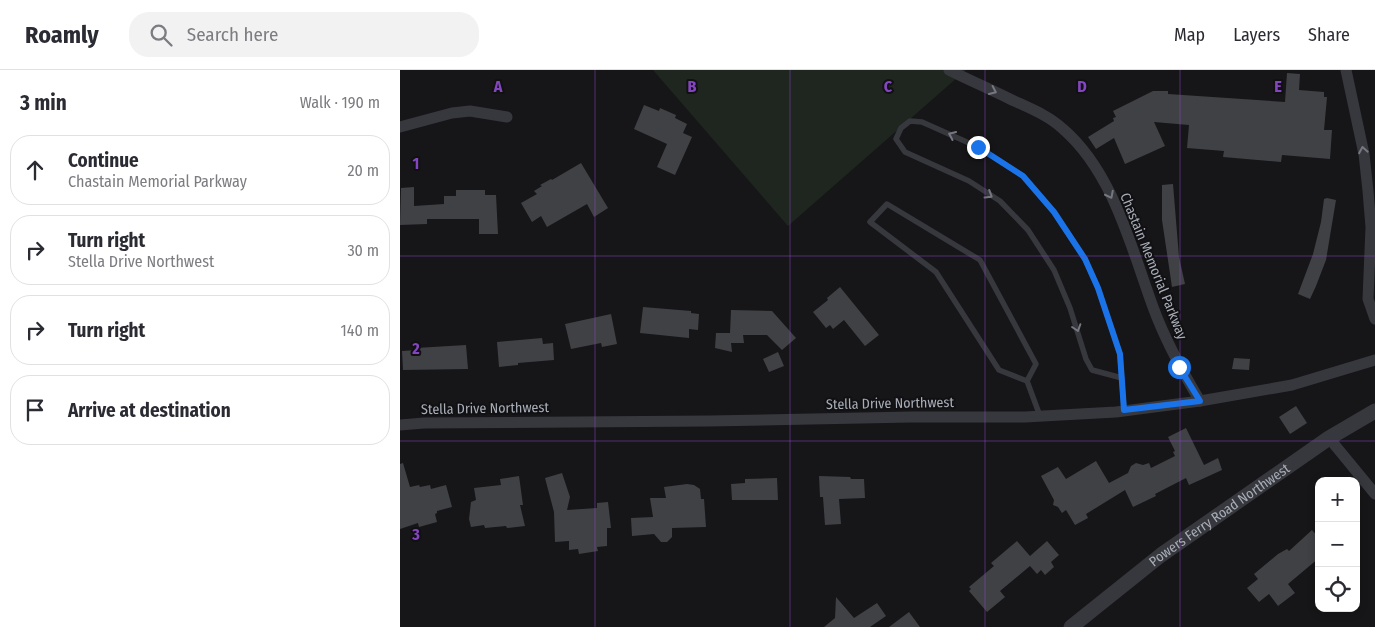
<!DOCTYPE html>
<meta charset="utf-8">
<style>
:root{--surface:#fff;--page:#f2f2f3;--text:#2b2b33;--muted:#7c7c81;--line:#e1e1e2}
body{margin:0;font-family:"Fira Sans Condensed",sans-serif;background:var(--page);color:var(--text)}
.controls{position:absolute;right:15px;bottom:15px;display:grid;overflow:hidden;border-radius:10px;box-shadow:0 2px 8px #0003}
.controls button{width:45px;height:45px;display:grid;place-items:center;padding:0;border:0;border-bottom:1px solid var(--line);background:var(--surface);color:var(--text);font:25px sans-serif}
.stop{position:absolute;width:15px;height:15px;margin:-11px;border:4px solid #1a73e8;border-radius:50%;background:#fff}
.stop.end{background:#1a73e8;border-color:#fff;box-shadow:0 1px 5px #0008}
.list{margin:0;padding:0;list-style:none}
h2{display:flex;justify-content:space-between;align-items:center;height:65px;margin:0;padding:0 20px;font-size:21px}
h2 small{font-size:16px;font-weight:400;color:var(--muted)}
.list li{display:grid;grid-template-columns:32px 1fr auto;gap:15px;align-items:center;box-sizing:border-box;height:70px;margin:0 10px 10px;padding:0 10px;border:1px solid var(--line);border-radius:20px}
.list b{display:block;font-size:19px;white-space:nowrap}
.list p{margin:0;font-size:16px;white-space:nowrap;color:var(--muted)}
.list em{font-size:16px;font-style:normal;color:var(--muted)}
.icon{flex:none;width:28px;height:28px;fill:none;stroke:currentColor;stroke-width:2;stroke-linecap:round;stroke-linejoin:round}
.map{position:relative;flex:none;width:975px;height:557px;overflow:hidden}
header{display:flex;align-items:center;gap:30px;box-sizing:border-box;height:70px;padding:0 25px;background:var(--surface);border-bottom:1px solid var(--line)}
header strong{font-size:24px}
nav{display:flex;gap:28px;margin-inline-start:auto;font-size:18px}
.search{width:350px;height:45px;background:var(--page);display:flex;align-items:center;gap:12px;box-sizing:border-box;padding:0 18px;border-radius:20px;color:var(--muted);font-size:19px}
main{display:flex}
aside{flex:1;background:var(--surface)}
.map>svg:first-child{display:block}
</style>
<header>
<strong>Roamly</strong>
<div class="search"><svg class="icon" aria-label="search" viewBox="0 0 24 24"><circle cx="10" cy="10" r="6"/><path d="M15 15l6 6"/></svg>Search here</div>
<nav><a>Map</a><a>Layers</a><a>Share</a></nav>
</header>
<main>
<aside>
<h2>3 min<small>Walk · 190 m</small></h2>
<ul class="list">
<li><svg class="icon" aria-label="ahead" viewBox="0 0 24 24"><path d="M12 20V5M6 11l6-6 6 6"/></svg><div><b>Continue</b><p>Chastain Memorial Parkway</p></div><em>20 m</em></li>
<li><svg class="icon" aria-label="right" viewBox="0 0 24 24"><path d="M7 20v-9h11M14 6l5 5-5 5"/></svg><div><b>Turn right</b><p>Stella Drive Northwest</p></div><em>30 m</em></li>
<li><svg class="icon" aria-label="right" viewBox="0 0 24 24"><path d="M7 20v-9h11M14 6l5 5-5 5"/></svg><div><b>Turn right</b></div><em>140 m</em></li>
<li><svg class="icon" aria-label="arrive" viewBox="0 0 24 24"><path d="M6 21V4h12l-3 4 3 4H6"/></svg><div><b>Arrive at destination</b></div></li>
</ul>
</aside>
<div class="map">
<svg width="975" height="557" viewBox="0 0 975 557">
<rect width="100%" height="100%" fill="#161618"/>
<path fill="#1e261f" d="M253 0H566L388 156Z"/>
<g fill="#404145">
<path d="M887 3 900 4 899 20 924 22V27H927L924 60H932L930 89 882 85 881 92 823 87 824 81 787 78 789 55 754 52 765 76 725 94 714 68 696 79 688 67 714 51 713 48 716 47 713 41 753 21H768V24L885 32Z"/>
<path d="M244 35 259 41 260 38 276 45 275 48 287 54 283 63 292 67 275 105 257 97 267 74 234 59Z"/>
<path d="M181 93 208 138 194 147 187 134 147 157 141 146 132 152 121 133 137 124 134 121 142 116 140 115 151 109 152 110Z"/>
<path d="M773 114 779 187 785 214 772 217 762 150V115Z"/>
<path d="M14 117V136L44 134V126H56V120H85V125H96L98 164H79V149H27V154L0 155 1 118Z"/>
<path d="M927 128 936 130 926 190 916 216 910 229 898 224 913 184 921 152 924 129Z"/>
<path d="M440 217 479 265 465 276 444 250 433 259 430 255 426 258 413 242 428 230 427 228Z"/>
<path d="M243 237 291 241V243L299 244 298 260 289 259V268L240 263Z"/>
<path d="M331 240 372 241 396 268 382 280 367 265H343L344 273H331L332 282 315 278 316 263H330Z"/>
<path d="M211 244 217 274 202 277 201 273 171 279 165 254Z"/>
<path d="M142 268 143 274 153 273 154 290 118 293V295L99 297 97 272Z"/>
<path d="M66 275 68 299 3 300 2 281 17 280 16 278Z"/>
<path d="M378 282 384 296 369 302 363 289Z"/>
<path d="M834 288 850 289 849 300 832 299Z"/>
<path d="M896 336 907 353 890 364 879 347Z"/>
<path d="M786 358 804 395 818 388 822 400 789 415 786 408 755 424 756 426 733 437 725 420 686 444 688 448 675 455 666 440 662 443 658 437 653 435 654 430 641 406 658 397 666 409 696 391 709 413 728 403 731 396 736 393 743 395 749 393 751 398 775 386 773 382 775 381 768 367Z"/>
<path d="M3 393 10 417 19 415 20 417 30 415 31 419 46 415 52 437 37 441V443L35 444 37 452 19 457 18 453 0 459V394Z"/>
<path d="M162 403 170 427 167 440 197 438V433L208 432 211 458H207V476L197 477 198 481 179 484 178 479 169 480V471L155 472 154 442 145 408Z"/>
<path d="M119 406 123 435H120L125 456 107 458 106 456 85 458 84 455 71 457 69 449 71 432 76 430 74 418 101 415 100 409Z"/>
<path d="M419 406 450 407 451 409H464L465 428 439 429 441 454 425 455 423 427H420Z"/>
<path d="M377 408 378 430H332L331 414 345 413V409Z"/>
<path d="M287 414 294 415 300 419 301 429H304L306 457 272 458V467L267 472H261L254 464 232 466 231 448 253 447 250 428H266L264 417Z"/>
<path d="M912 460 919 468V488L888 514 895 523 878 536 869 524 859 532 847 518 858 509 854 504 878 484 887 479 889 481Z"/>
<path d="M617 471 630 486 647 471 659 485 651 492 654 497 645 505 641 500 637 504 630 496 600 521 605 527 587 542 569 521 571 519 569 517 594 496 591 493Z"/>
<path d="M436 527 454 548 477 533 486 546 470 557H424L435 548Z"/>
<path d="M509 542 520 557H489Z"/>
</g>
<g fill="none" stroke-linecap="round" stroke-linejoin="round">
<g stroke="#37383d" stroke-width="5.5">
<path d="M722 308 692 300 686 289 670 238 654 200 628 160 600 131 569 111 505 82 496 69 501 58 510 51 522 52 578 77 623 106 654 142 685 189 698 218 720 284 724 340"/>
<path d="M627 311 636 294 580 190 487 134 470 152 536 202 599 300 627 311 640 346"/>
</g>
<g stroke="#37383d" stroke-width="11">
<path d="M549 0C569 10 590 19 610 29 629 38 648 45 663 59 713 102 731 177 753 237 765 270 782 301 800 331"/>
<path d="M946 0 964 84 968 121 971 157 968 229 975 249"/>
<path d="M0 57 52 43 70 41 107 47"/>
<path d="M0 355 24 353 309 351 511 347H625L716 342 800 331 892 315 975 290"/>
<path d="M929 368 975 424"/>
</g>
<path stroke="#37383d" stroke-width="15" id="s1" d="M671 557 761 485 929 368 975 341"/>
</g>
<defs><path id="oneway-chevron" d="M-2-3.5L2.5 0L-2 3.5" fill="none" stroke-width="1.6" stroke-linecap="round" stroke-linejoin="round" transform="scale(1.25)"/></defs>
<g stroke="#757881">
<use href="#oneway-chevron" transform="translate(593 21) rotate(25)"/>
<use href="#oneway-chevron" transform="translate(552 65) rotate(-156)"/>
<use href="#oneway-chevron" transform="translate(963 80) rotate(-100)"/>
<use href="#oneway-chevron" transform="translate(589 125) rotate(32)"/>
<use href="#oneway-chevron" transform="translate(710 125) rotate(63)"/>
<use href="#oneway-chevron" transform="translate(677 258) rotate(72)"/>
</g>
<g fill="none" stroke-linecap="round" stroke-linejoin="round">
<path stroke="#1a73e8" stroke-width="6" d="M578 77 623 106 654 142 685 189 698 218 720 284 724 340 800 331 779 297"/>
</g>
<path fill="none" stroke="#8446be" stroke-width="1" stroke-opacity="0.55" d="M195 0V557M390 0V557M585 0V557M780 0V557M0 186H975M0 371H975"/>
<g text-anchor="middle" stroke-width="4" stroke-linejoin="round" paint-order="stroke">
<g font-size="14" fill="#a8adb8" stroke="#111113">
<text transform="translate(754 196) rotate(68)" y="5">Chastain Memorial Parkway</text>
<text transform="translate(490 333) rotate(-1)" y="5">Stella Drive Northwest</text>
<text transform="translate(85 338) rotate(-1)" y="5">Stella Drive Northwest</text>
<text dy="5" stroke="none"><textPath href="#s1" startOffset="186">Powers Ferry Road Northwest</textPath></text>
</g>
</g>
<g font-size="16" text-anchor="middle" font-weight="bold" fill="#8446be" stroke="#111113" stroke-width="4" stroke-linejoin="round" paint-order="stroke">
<text x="98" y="22">A</text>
<text x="292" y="22">B</text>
<text x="488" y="22">C</text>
<text x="682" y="22">D</text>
<text x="878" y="22">E</text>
<text x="16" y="99">1</text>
<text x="16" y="284">2</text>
<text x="16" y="470">3</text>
</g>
</svg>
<div class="controls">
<button>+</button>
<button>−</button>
<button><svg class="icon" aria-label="locate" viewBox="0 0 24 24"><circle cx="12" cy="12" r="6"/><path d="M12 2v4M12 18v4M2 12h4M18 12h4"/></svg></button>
</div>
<div class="stop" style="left:779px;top:297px"></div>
<div class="stop end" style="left:578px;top:77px"></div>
</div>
</main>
